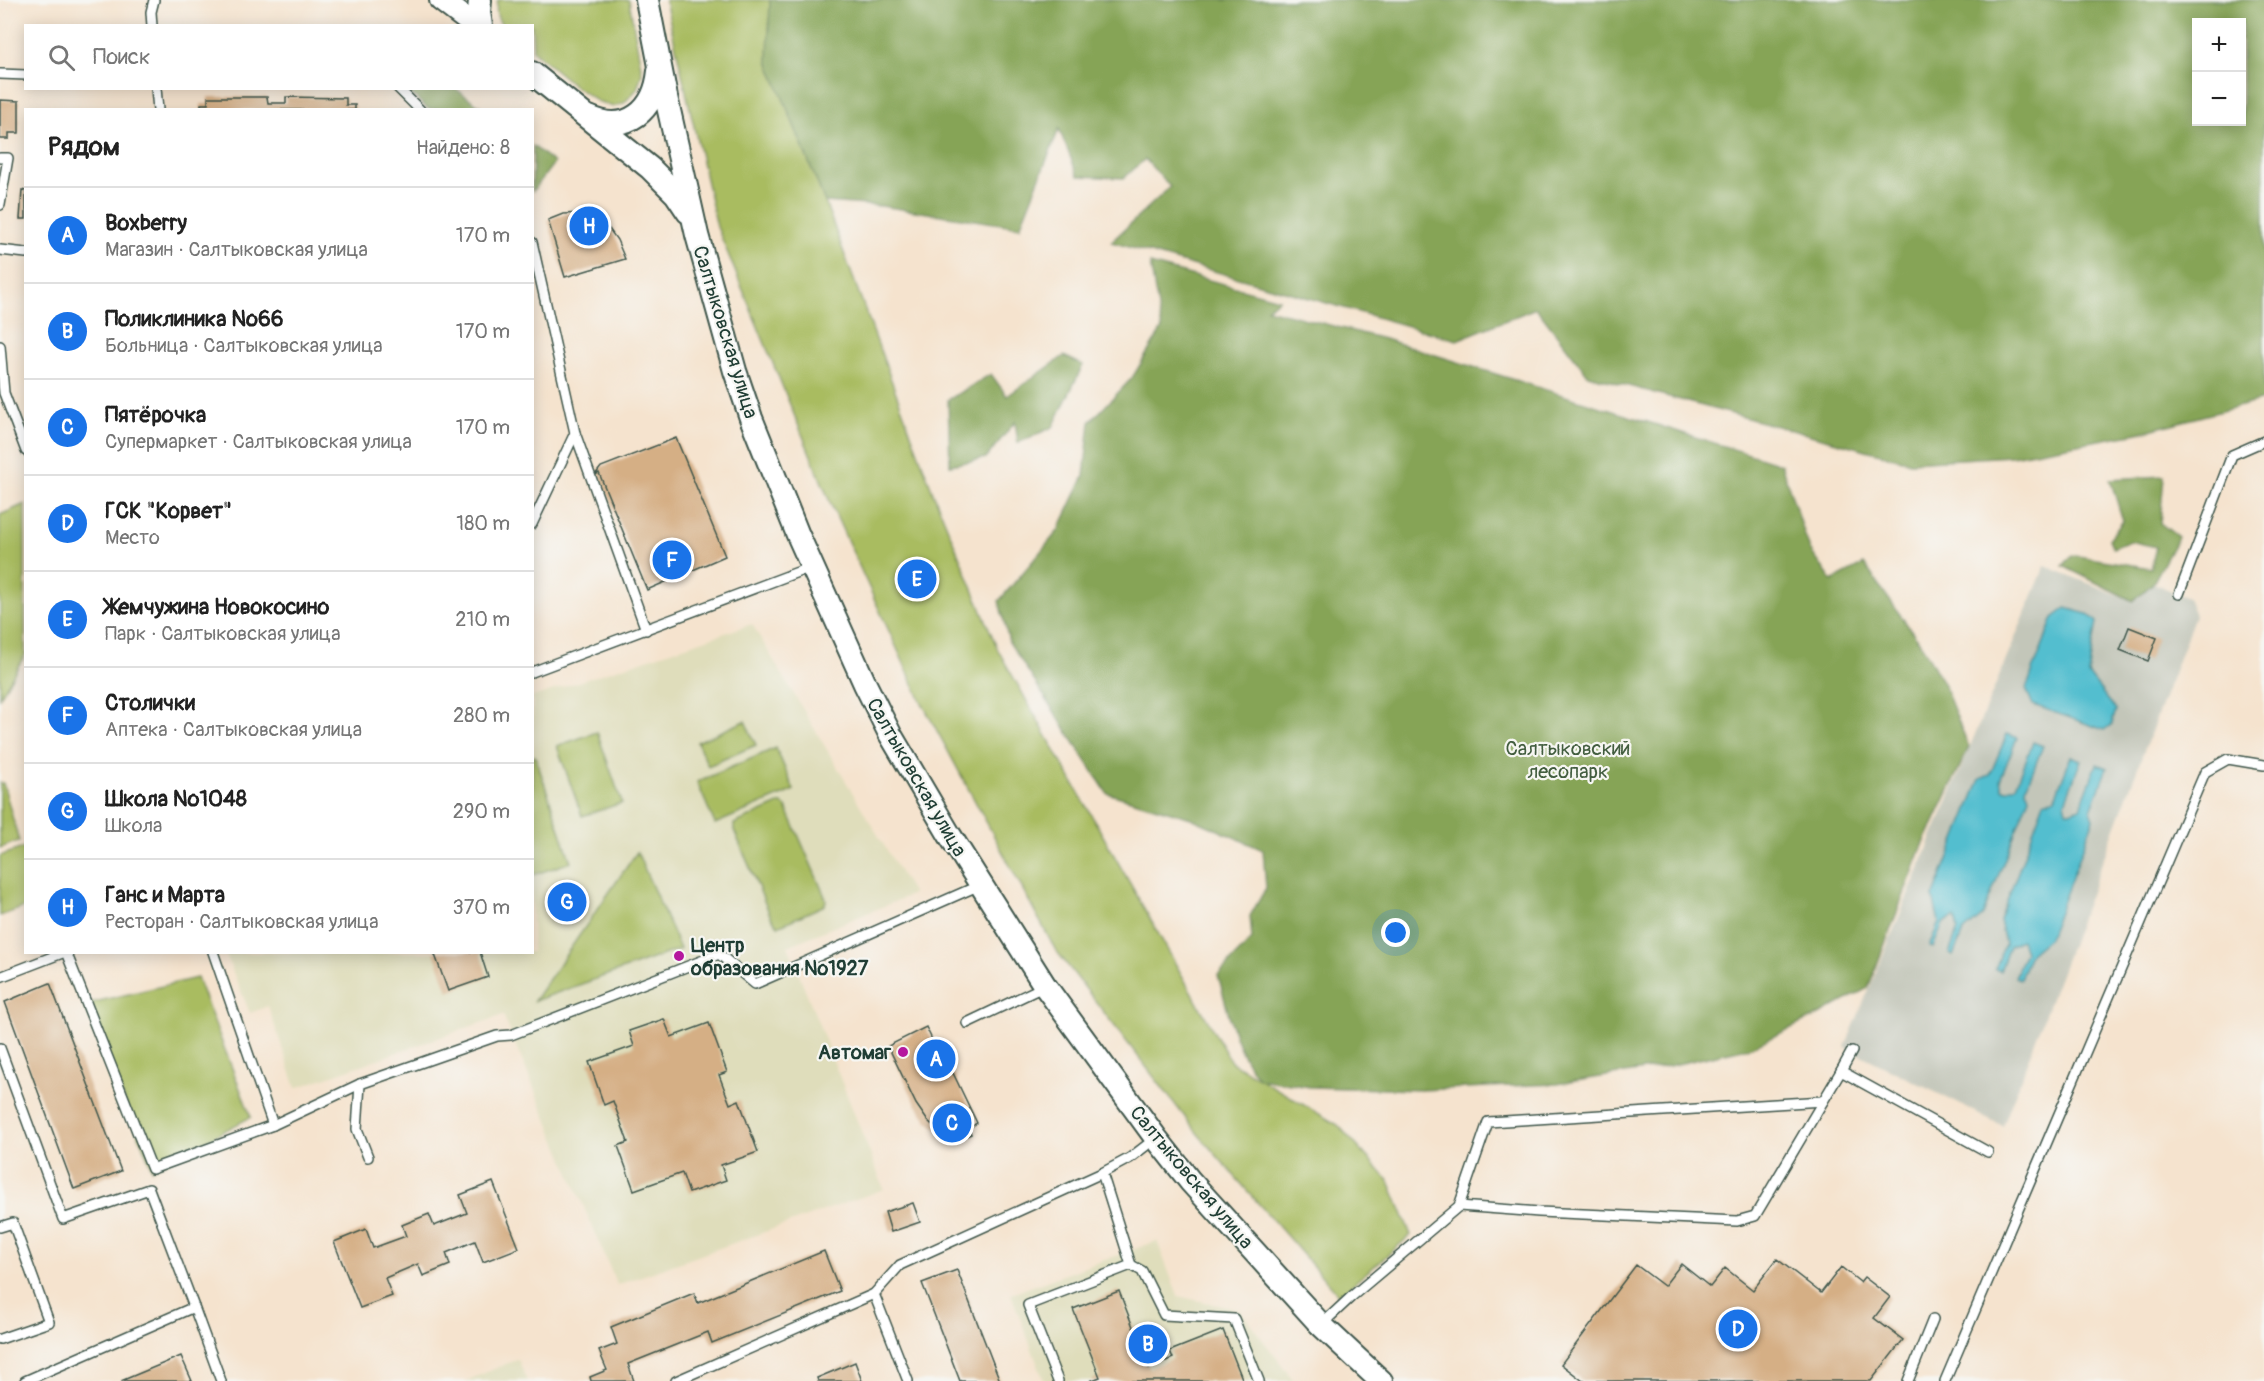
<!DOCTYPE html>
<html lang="ru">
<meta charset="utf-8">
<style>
:root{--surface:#fff;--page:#f2f2f2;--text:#222;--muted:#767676;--line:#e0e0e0;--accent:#1a73e8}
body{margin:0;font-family:Pangolin,sans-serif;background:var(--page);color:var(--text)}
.controls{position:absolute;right:18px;top:18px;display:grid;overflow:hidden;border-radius:0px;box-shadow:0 3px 15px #0003}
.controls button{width:54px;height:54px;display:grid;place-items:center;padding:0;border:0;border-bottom:2px solid var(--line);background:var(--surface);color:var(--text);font:30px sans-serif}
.you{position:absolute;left:1396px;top:933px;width:21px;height:21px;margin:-15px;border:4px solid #fff;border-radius:50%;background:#1a73e8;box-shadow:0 0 0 9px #1a73e833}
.badge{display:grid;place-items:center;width:39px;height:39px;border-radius:50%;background:var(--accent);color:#fff;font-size:20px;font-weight:700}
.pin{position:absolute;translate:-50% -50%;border:3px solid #fff;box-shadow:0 2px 6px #0006}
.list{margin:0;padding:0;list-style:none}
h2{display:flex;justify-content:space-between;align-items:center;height:78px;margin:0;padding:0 24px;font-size:26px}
h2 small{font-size:20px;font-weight:400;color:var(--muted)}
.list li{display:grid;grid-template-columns:39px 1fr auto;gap:18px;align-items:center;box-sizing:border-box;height:96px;padding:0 24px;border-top:2px solid var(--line)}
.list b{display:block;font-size:22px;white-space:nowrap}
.list p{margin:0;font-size:20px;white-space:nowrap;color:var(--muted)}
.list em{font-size:20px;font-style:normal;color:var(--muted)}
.icon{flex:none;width:33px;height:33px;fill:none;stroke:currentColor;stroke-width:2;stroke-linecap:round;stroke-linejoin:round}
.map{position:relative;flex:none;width:2264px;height:1381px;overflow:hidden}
.search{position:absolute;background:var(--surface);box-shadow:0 3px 15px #0003;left:24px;top:24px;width:510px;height:66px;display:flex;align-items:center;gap:15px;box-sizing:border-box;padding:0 21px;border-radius:0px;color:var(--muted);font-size:22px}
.panel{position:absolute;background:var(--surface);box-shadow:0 3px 15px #0003;left:24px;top:108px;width:510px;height:846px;border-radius:0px}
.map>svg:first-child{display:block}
</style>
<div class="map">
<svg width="2264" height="1381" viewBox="0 0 2264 1381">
<rect width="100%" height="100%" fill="#f6f6f2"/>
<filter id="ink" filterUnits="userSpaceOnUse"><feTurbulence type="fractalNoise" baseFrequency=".0167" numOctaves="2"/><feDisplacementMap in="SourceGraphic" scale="12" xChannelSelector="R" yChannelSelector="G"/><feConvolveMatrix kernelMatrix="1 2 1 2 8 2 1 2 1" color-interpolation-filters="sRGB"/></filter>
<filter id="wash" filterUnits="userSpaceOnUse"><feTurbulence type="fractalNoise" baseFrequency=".008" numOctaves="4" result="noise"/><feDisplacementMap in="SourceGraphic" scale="24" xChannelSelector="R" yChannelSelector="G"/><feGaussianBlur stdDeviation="1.35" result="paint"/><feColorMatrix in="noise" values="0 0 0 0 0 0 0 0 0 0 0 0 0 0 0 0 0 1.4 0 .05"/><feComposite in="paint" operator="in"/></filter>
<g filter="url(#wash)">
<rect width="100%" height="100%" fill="#f5e3ce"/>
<g fill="#dfddbb">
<path d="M752 624 913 894 788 946 884 1189 617 1285 503 1015 296 1088 268 1006 250 1013 225 953 532 952 533 697Z"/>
<path d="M1157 1241 1178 1296 1240 1310 1294 1381H1044L1011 1294Z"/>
<path d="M518 1359 527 1381H466Z"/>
</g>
<path fill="#c3c6b9" d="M2045 566 2133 601 2153 583 2188 598 2195 615 2003 1126 1845 1047Z"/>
<g fill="#a9bc60" stroke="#647c4a" stroke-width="1.5">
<path d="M498 0H629L642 73 637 89 624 103 613 107 597 101 576 87 533 51 532 26 502 25C496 18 495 10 498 0Z"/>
<path d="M665 0H770L768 61 825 202 934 495 998 650 1231 1062 1338 1125 1389 1181 1411 1235 1339 1296 1198 1134 1055 949 922 703 832 507 717 227Z"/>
<path d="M25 504V655L0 697V515Z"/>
<path d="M745 721 756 745 708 766 697 742Z"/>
<path d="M597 732 622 803 582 816 557 746Z"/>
<path d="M776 748 794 790 715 824 697 782Z"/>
<path d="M535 756 571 862 533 875 532 757Z"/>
<path d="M0 783H3L19 841 0 848Z"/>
<path d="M779 804H782L786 807 826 899 825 905 778 926 771 917 734 830V824Z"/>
<path d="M25 847V907L0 916V856Z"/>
<path d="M637 852 680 949 534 1001Z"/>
<path d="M197 978 251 1117 152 1169 86 1004Z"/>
</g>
<g fill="#86a456" stroke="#527045" stroke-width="1.5" fill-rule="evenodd">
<path d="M770 0H2264V400L2138 433 2012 456 1910 462 1588 375 1536 308 1457 340 1111 242 1170 187 1145 159 1124 178 1078 176 1059 129 1020 227 881 206 825 202 768 61ZM2196 22H2242V122H2196Z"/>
<path d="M406 89H456L484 109H428Z"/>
<path d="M533 146 554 163 533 191 532 190Z"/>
<path d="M1150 264 1279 299 1267 309 1388 340 1781 464 1810 550 1832 581 1864 564 1923 647 1943 683 1969 747 1921 850 1868 988 1823 1013 1751 1047 1669 1066 1557 1084 1421 1090 1310 1087 1259 1079C1233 1049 1229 1012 1218 975L1252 939 1250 916 1266 888 1263 850 1191 818 1107 793 1009 642 999 601 1058 531 1084 476 1090 422 1132 378 1162 329Z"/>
<path d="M1064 356 1083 365 1053 427 1018 443 1015 422 986 458 950 465 948 400 991 374 1007 396Z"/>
<path d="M2164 476 2160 523 2178 537 2153 583 2133 601 2063 566 2072 555 2151 568 2156 547 2130 541 2113 548 2109 539 2123 521 2110 479Z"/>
</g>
<g fill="#53becf" stroke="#397e82" stroke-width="1.5">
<path d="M2066 608 2088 614 2097 622 2088 674 2116 710 2112 724 2104 730 2033 705 2026 689 2053 618Z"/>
<path d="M2007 734 2017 738 2000 780 2002 788 2006 790 2016 786 2033 742 2043 746 2026 788 2029 797 1983 915 1963 932 1953 956 1949 954 1958 929 1955 917 1943 923 1933 948 1929 946 1939 922 1933 897 1980 779 1990 775Z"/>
<path d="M2071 756 2081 760 2065 802 2067 811 2071 812 2080 808 2097 764 2107 768 2091 810 2094 819 2049 938 2030 954 2020 979 2015 977 2025 952 2021 940 2009 946 2000 971 1995 969 2005 944 2000 920 2044 802 2055 798Z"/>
</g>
<g id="blocks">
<g fill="#d5af85">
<path d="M208 97H267L268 103H286V97L346 98V105H355V110H201V104H208Z"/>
<path d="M0 100 19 101V133H9V139H0Z"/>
<path d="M22 190 26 191V219H20Z"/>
<path d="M583 213 605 223 617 240 625 259 565 277 548 220 563 214Z"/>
<path d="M676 438 725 556 647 590 599 473 595 475 601 467Z"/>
<path d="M2129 627 2157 638 2148 661 2120 650Z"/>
<path d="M434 952H480L488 977 448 991Z"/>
<path d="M50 983 121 1171 74 1189 5 1002Z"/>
<path d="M664 1019 671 1037 709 1023 727 1072 719 1075 730 1104 739 1100 758 1152 721 1165 726 1180 689 1193 682 1173 634 1190 618 1146 628 1142 613 1101 604 1105 589 1062 634 1046 629 1031Z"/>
<path d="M926 1027 949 1075 953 1073 977 1123 969 1128 971 1134 960 1139 939 1131 927 1120 916 1104 888 1046Z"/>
<path d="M493 1182 519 1248 483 1262 475 1241 446 1253 450 1265 423 1276 418 1264 385 1278 392 1296 360 1308 334 1242 366 1229 373 1248 406 1236 402 1225 429 1214 434 1226 467 1213 460 1195Z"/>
<path d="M913 1203 920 1222 891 1232 885 1212Z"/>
<path d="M824 1251 840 1291 712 1343 708 1332 628 1364 634 1381H591L590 1377 607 1370 599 1351 617 1344 611 1327 694 1293 698 1303Z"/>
<path d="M1777 1259 1821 1293 1841 1267 1860 1282 1864 1277 1890 1297 1874 1318 1903 1340 1871 1381H1583L1561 1364 1636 1265 1664 1286 1681 1264 1710 1287 1725 1268 1753 1290Z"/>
<path d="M957 1270 1000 1381H960L922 1283Z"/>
<path d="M1119 1291 1149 1368 1173 1358 1170 1351 1223 1330 1243 1381H1090L1100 1377 1073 1309Z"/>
<path d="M181 1356 192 1381H121Z"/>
<path d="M855 1362 862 1381H818L817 1378Z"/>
</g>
</g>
</g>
<g filter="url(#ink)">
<use href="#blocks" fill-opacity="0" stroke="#3f564b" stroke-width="1.5"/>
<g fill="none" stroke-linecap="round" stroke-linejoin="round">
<g stroke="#3f564b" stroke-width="12">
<g id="service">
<path d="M152 26 151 12 154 0"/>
<path d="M0 74 26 75"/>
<path d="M156 88 158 110"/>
<path d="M398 88 420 110"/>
<path d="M0 158H8L0 205"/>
<path d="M532 242 575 433 532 524"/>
<path d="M0 250 26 253"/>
<path d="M0 346 4 393 26 451"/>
<path d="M575 433 646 630"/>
<path d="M2179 594 2232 455 2264 441"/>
<path d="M532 672 811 567"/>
<path d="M66 952 152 1169 273 1125 360 1084 497 1036 511 1035 719 954 755 984 980 885"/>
<path d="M213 952 273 1125"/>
<path d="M0 977 65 952"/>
<path d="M967 1023 1045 986"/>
<path d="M0 1048 63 1219 149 1189 194 1307"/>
<path d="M1841 1071 1852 1051"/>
<path d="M360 1084 357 1129 368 1157"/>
<path d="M1459 1206 1488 1122 1823 1101"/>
<path d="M0 1227 13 1223 49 1322 0 1339"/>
<path d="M1131 1265 1142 1271 1164 1315 1234 1319 1259 1381"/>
<path d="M874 1294 908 1381"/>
<path d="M1321 1325 1351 1297 1459 1206 1539 1212 1737 1221 1755 1216 1841 1071 1988 1152"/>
<path d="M25 1381 194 1307 221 1381"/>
<path d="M676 1381 874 1294 900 1265 1102 1173 1130 1158 1156 1138"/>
<path d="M1058 1381 1028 1305 1131 1265 1102 1173"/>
<path d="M1908 1381 1933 1319"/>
<path d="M1945 1381 2205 772 2228 759 2264 765"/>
</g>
</g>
<g stroke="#3f564b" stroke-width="26">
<g id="tertiary">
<path d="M441 0 475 26"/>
<path d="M480 0 479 12 481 26"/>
<path d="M647 0 666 97 697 235 735 371 751 418 798 535 865 684 890 734 949 834 1045 986 1156 1138 1190 1181 1321 1325 1381 1381"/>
<path d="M532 73 650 168 676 194 688 212"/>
<path d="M589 117C627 135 655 110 659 71"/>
</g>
</g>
<use href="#service" stroke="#fff" stroke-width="9"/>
<use href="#tertiary" stroke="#fff" stroke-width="22"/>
</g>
</g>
<g fill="#b5179e" stroke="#f6f6f2" stroke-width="2">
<circle cx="679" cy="956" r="6"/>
<circle cx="903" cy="1052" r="6"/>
</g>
<g text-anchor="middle" stroke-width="4.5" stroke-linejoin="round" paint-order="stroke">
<g font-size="20" fill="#1f3d34" stroke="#f6f6f2">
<text transform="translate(726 332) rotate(73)" y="7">Салтыковская улица</text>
<text transform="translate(917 777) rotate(60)" y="7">Салтыковская улица</text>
<text transform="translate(1192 1177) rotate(50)" y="7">Салтыковская улица</text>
</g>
<g font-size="20" fill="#425d3f" stroke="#f6f6f2">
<text x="1568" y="755">Салтыковский<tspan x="1568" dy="23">лесопарк</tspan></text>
</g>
<g font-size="20" font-weight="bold" fill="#1f3d34" stroke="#f6f6f2" text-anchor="start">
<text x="691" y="952">Центр<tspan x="691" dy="23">образования №1927</tspan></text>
<text x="891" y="1059" text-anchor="end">Автомаг</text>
</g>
</g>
</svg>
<div class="controls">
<button>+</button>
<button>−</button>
</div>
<div class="you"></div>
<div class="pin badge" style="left:936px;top:1059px">A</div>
<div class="pin badge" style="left:1148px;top:1344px">B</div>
<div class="pin badge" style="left:952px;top:1123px">C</div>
<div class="pin badge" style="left:1738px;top:1329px">D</div>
<div class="pin badge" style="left:917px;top:579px">E</div>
<div class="pin badge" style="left:672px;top:560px">F</div>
<div class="pin badge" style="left:567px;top:902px">G</div>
<div class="pin badge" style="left:589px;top:226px">H</div>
<div class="search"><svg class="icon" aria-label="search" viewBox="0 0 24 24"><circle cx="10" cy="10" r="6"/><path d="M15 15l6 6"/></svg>Поиск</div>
<section class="panel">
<h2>Рядом<small>Найдено: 8</small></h2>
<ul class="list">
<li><span class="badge">A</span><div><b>Boxberry</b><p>Магазин · Салтыковская улица</p></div><em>170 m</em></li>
<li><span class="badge">B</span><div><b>Поликлиника №66</b><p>Больница · Салтыковская улица</p></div><em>170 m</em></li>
<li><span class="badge">C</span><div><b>Пятёрочка</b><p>Супермаркет · Салтыковская улица</p></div><em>170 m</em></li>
<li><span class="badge">D</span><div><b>ГСК &quot;Корвет&quot;</b><p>Место</p></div><em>180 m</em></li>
<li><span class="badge">E</span><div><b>Жемчужина Новокосино</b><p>Парк · Салтыковская улица</p></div><em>210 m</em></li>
<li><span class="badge">F</span><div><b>Столички</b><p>Аптека · Салтыковская улица</p></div><em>280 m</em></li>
<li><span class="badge">G</span><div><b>Школа №1048</b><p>Школа</p></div><em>290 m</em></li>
<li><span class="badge">H</span><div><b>Ганс и Марта</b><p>Ресторан · Салтыковская улица</p></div><em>370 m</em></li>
</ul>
</section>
</div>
